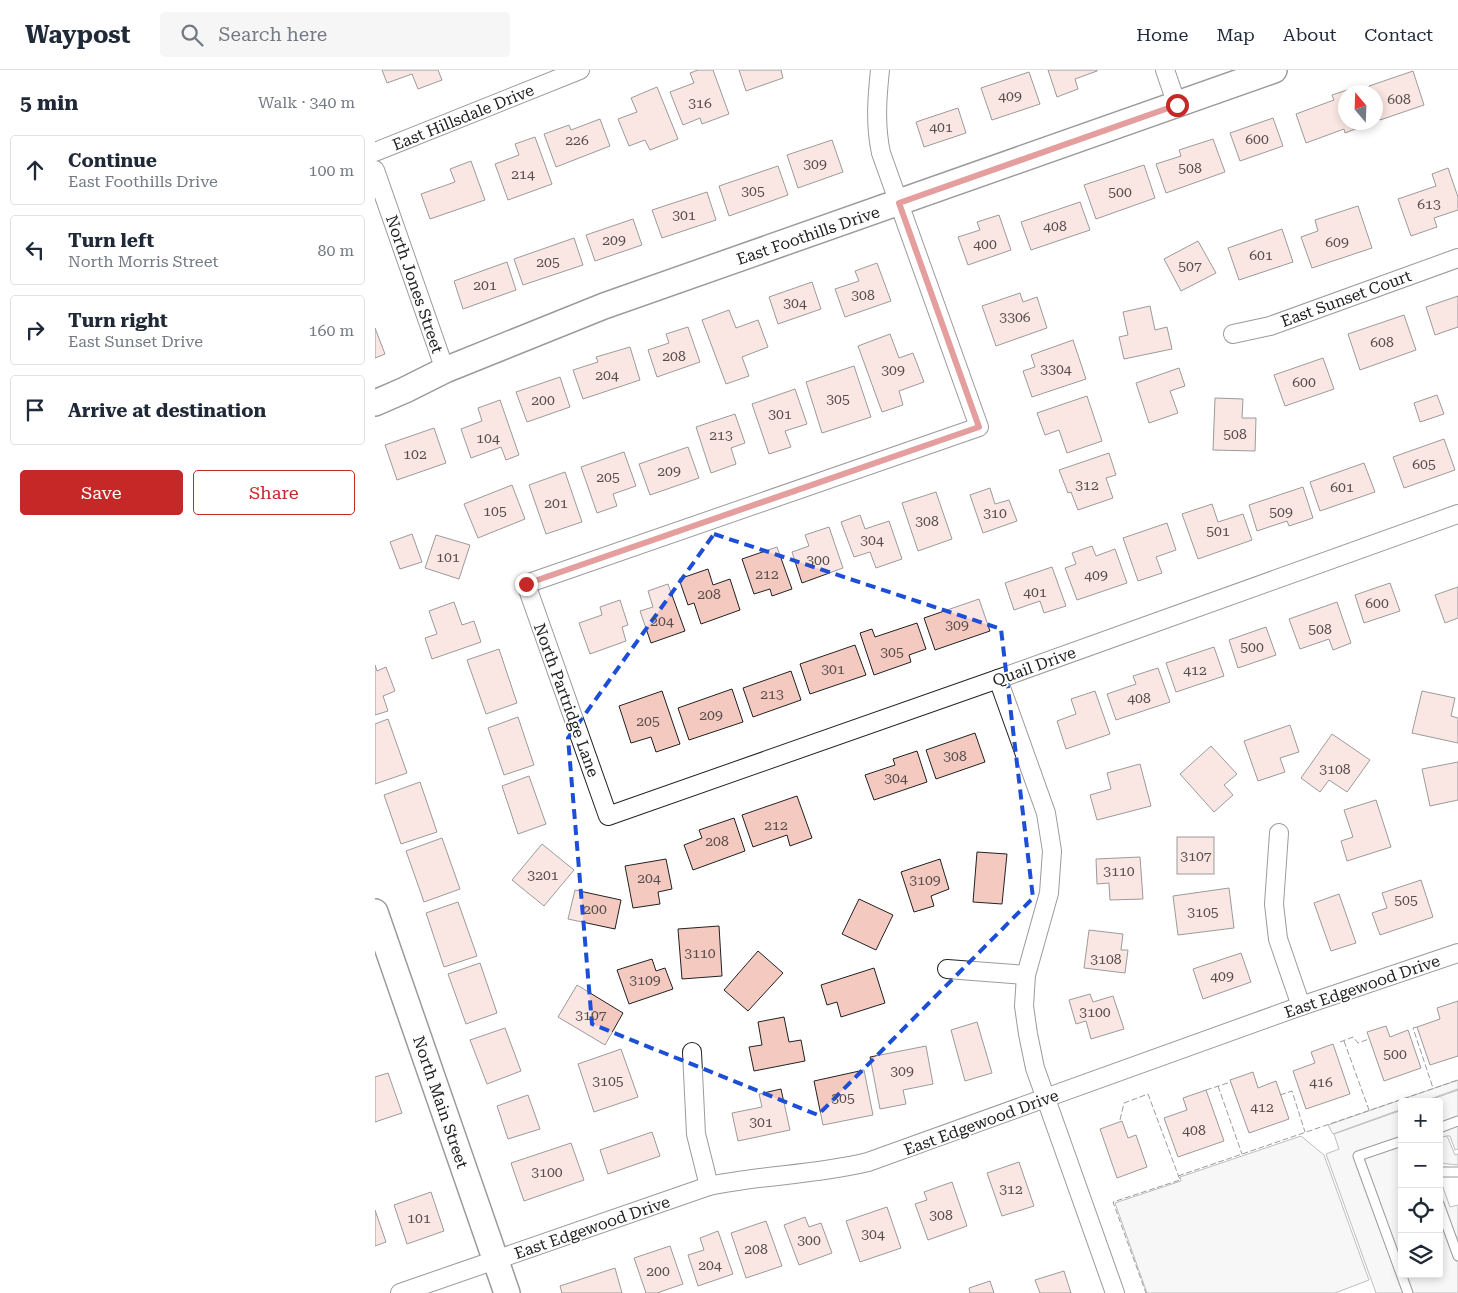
<!DOCTYPE html>
<meta charset="utf-8">
<style>
:root{--surface:#fff;--page:#f6f6f7;--text:#1f2937;--muted:#747a83;--line:#e0e1e3;--accent:#c62828}
body{margin:0;font-family:"Roboto Serif",serif;background:var(--page);color:var(--text)}
.controls{position:absolute;right:15px;bottom:15px;display:grid;overflow:hidden;border-radius:5px;box-shadow:0 2px 8px #0003}
.controls button{width:45px;height:45px;display:grid;place-items:center;padding:0;border:0;border-bottom:1px solid var(--line);background:var(--surface);color:var(--text);font:25px sans-serif}
.compass{position:absolute;left:963px;top:15px;width:45px;height:45px;border-radius:50%;background:var(--surface);box-shadow:0 2px 8px #0003;rotate:341deg}
.stop{position:absolute;width:15px;height:15px;margin:-11px;border:4px solid #c62828;border-radius:50%;background:#fff}
.stop.end{background:#c62828;border-color:#fff;box-shadow:0 1px 5px #0008}
.list{margin:0;padding:0;list-style:none}
h2{display:flex;justify-content:space-between;align-items:center;height:65px;margin:0;padding:0 20px;font-size:21px}
h2 small{font-size:16px;font-weight:400;color:var(--muted)}
.list li{display:grid;grid-template-columns:32px 1fr auto;gap:15px;align-items:center;box-sizing:border-box;height:70px;margin:0 10px 10px;padding:0 10px;border:1px solid var(--line);border-radius:5px}
.list b{display:block;font-size:19px;white-space:nowrap}
.list p{margin:0;font-size:16px;white-space:nowrap;color:var(--muted)}
.list em{font-size:16px;font-style:normal;color:var(--muted)}
.actions{display:flex;gap:10px;padding:15px 20px}
.actions a{flex:1;padding:11px 0;border:1px solid var(--accent);border-radius:5px;text-align:center;font-size:18px;color:var(--accent)}
.actions .main{background:var(--accent);color:#fff}
.icon{flex:none;width:28px;height:28px;fill:none;stroke:currentColor;stroke-width:2;stroke-linecap:round;stroke-linejoin:round}
.map{position:relative;flex:none;width:1083px;height:1223px;overflow:hidden}
header{display:flex;align-items:center;gap:30px;box-sizing:border-box;height:70px;padding:0 25px;background:var(--surface);border-bottom:1px solid var(--line)}
header strong{font-size:24px}
nav{display:flex;gap:28px;margin-inline-start:auto;font-size:18px}
.search{width:350px;height:45px;background:var(--page);display:flex;align-items:center;gap:12px;box-sizing:border-box;padding:0 18px;border-radius:5px;color:var(--muted);font-size:19px}
main{display:flex}
aside{flex:1;background:var(--surface)}
.map>svg:first-child{display:block}
</style>
<header>
<strong>Waypost</strong>
<div class="search"><svg class="icon" aria-label="search" viewBox="0 0 24 24"><circle cx="10" cy="10" r="6"/><path d="M15 15l6 6"/></svg>Search here</div>
<nav><a>Home</a><a>Map</a><a>About</a><a>Contact</a></nav>
</header>
<main>
<aside>
<h2>5 min<small>Walk · 340 m</small></h2>
<ul class="list">
<li><svg class="icon" aria-label="ahead" viewBox="0 0 24 24"><path d="M12 20V5M6 11l6-6 6 6"/></svg><div><b>Continue</b><p>East Foothills Drive</p></div><em>100 m</em></li>
<li><svg class="icon" aria-label="left" viewBox="0 0 24 24"><path d="M17 20v-9H6M10 6l-5 5 5 5"/></svg><div><b>Turn left</b><p>North Morris Street</p></div><em>80 m</em></li>
<li><svg class="icon" aria-label="right" viewBox="0 0 24 24"><path d="M7 20v-9h11M14 6l5 5-5 5"/></svg><div><b>Turn right</b><p>East Sunset Drive</p></div><em>160 m</em></li>
<li><svg class="icon" aria-label="arrive" viewBox="0 0 24 24"><path d="M6 21V4h12l-3 4 3 4H6"/></svg><div><b>Arrive at destination</b></div></li>
</ul>
<div class="actions"><a class="main">Save</a><a>Share</a></div>
</aside>
<div class="map">
<svg width="1083" height="1223" viewBox="0 0 1083 1223">
<rect width="100%" height="100%" fill="#fff"/>
<g fill="#eee" stroke="#6f6f6f">
<path d="M1083 1010V1019L1047 1032H1027V1039L958 1064 953 1055Z"/>
<path d="M926 1066 949 1085 994 1210 960 1223H772L740 1133 806 1111 805 1107Z"/>
<path d="M1071 1066 1073 1068 1080 1085 1083 1084V1095L1064 1093V1068Z"/>
</g>
<g fill="#ededed" stroke="#6f6f6f">
<path d="M1083 1020V1079L1080 1080 1075 1066H1071L1064 1068V1032H1049Z"/>
<path d="M1027 1040V1204H1064V1106L1075 1137 1083 1135V1223H1001L951 1084 964 1079 959 1064Z"/>
</g>
<g fill="#f3c9c0" stroke="#222">
<path d="M7 0H63L67 10 43 19 37 4 12 13Z"/>
<path d="M323 0H338L354 44 327 54 325 48 308 55 295 22 319 13 315 3Z"/>
<path d="M364 0H406L408 8 371 21Z"/>
<path d="M673 0H722V1L700 9 703 19 682 27Z"/>
<path d="M1038 1 1049 35 1005 50 1001 36V22H996L994 16Z"/>
<path d="M654 2 665 34 617 50 606 18Z"/>
<path d="M282 17 303 69 275 80 270 70 254 76 243 49 262 42 256 28Z"/>
<path d="M978 18 979 22H971V52H990L991 55 970 63 969 59 931 73 921 44 959 30 957 25Z"/>
<path d="M583 38 591 63 549 77 541 52Z"/>
<path d="M898 48 908 76 865 91 855 63Z"/>
<path d="M225 49 235 76 181 97 169 64 194 55 196 60Z"/>
<path d="M160 67 177 114 133 130 120 94 144 85 140 74Z"/>
<path d="M838 69 850 102 791 123 781 94 806 86 804 80Z"/>
<path d="M457 70 468 102 423 118 412 85Z"/>
<path d="M96 91 110 130 55 149 46 124 80 112 75 99Z"/>
<path d="M769 95 780 128 721 149 709 115Z"/>
<path d="M403 96 413 125 354 146 344 116Z"/>
<path d="M1073 98 1083 127V140L1059 148 1062 157 1036 166 1023 129 1061 116 1057 104Z"/>
<path d="M332 122 341 150 287 168 277 140Z"/>
<path d="M705 132 715 160 656 180 646 152Z"/>
<path d="M983 136 997 178 937 198 926 167 943 161 940 150Z"/>
<path d="M624 145 636 180 593 195 583 167 605 160 602 152Z"/>
<path d="M258 149 267 175 220 191 211 165Z"/>
<path d="M907 159 918 192 864 210 853 178Z"/>
<path d="M199 168 208 195 148 215 139 189Z"/>
<path d="M823 171 841 203 806 221 789 189Z"/>
<path d="M132 192 141 220 88 239 79 211Z"/>
<path d="M502 193 516 231 470 247 460 219 484 211 480 201Z"/>
<path d="M437 212 446 239 403 254 394 227Z"/>
<path d="M645 223 648 232 662 227 672 258 621 276 607 236Z"/>
<path d="M1083 226V257L1060 265 1051 237Z"/>
<path d="M775 236 780 260 792 257 797 279 749 289 744 267 753 265 748 242Z"/>
<path d="M354 240 361 258 383 250 393 277 367 287 374 306 351 314 327 250Z"/>
<path d="M1029 245 1041 280 985 300 973 264Z"/>
<path d="M313 257 325 292 282 307 273 280 294 273 291 264Z"/>
<path d="M0 258 10 284 0 288Z"/>
<path d="M515 264 524 288 538 283 549 312 524 321 528 335 507 342 483 276Z"/>
<path d="M698 270 711 309 657 327 648 301 660 297 656 285Z"/>
<path d="M255 277 265 310 208 329 198 300 223 292 221 287Z"/>
<path d="M948 288 959 319 910 336 899 305Z"/>
<path d="M479 296 496 347 447 363 431 312Z"/>
<path d="M804 298 810 316 795 321 803 343 774 353 761 313Z"/>
<path d="M185 307 195 337 152 352 141 322Z"/>
<path d="M420 319 432 354 410 361 416 377 394 384 377 334Z"/>
<path d="M1062 325 1069 344 1045 352 1039 333Z"/>
<path d="M712 326 727 371 692 383 684 360 670 365 662 343Z"/>
<path d="M840 328 868 329 867 348H881L880 381 838 380Z"/>
<path d="M125 330 144 385 131 390 126 377 96 388 86 359 107 351 103 338Z"/>
<path d="M360 344 370 373 356 378 361 394 336 403 321 357Z"/>
<path d="M59 358 71 393 22 410 10 375Z"/>
<path d="M1069 369 1080 400 1029 418 1018 387Z"/>
<path d="M313 377 324 408 275 425 264 394Z"/>
<path d="M249 382 261 416 238 424 242 436 222 443 206 397Z"/>
<path d="M734 383 741 405 731 408 738 428 703 440 696 422 693 423 684 400Z"/>
<path d="M989 393 1000 422 945 441 935 412Z"/>
<path d="M190 402 207 452 171 464 154 415Z"/>
<path d="M137 415 150 449 103 468 89 434Z"/>
<path d="M928 417 938 448 914 456 912 451 882 461 874 435Z"/>
<path d="M615 418 620 434 634 430 642 451 608 463 595 425Z"/>
<path d="M561 422 577 469 543 481 527 433Z"/>
<path d="M837 434 843 452 868 444 877 470 823 489 807 444Z"/>
<path d="M485 445 490 459 514 451 527 489 501 498 495 482 479 487 466 452Z"/>
<path d="M792 453 801 480 781 487 787 503 763 511 748 468Z"/>
<path d="M454 457 468 498 427 513 417 482 434 476 430 465Z"/>
<path d="M37 464 47 492 25 499 15 472Z"/>
<path d="M61 465 95 475 84 509 50 498Z"/>
<path d="M717 476 721 486 740 479 752 513 702 530 690 498 701 494 697 483Z"/>
<path d="M402 477 417 519 397 526 395 519 379 524 367 489Z"/>
<path d="M677 497 691 536 669 543 665 531 639 540 630 513Z"/>
<path d="M333 499 338 515 355 509 365 540 326 554 319 533 313 535 304 509Z"/>
<path d="M1015 513 1025 541 989 553 980 525Z"/>
<path d="M293 514 310 561 276 573 265 541 278 537 273 521Z"/>
<path d="M1083 517V548L1070 553 1060 525Z"/>
<path d="M604 529 615 561 560 580 549 548Z"/>
<path d="M245 530 253 555 247 557 251 571 215 584 204 553 227 545 225 537Z"/>
<path d="M79 532 87 555 99 551 106 572 57 589 50 568 62 564 54 541Z"/>
<path d="M962 532 976 573 958 580 954 569 925 579 914 549Z"/>
<path d="M542 553 551 579 534 585 536 592 499 605 485 563 497 559 500 567Z"/>
<path d="M891 557 901 585 863 598 854 570Z"/>
<path d="M480 575 491 605 435 624 425 594Z"/>
<path d="M839 577 849 606 801 622 791 593Z"/>
<path d="M124 579 142 633 111 644 92 590Z"/>
<path d="M0 595 2 601 11 597 20 621 8 626 13 641 0 645Z"/>
<path d="M783 598 795 632 741 650 732 624 761 614 758 606Z"/>
<path d="M416 601 426 630 378 647 368 618Z"/>
<path d="M357 619 368 652 314 670 303 638Z"/>
<path d="M287 621 305 674 281 682 276 667 256 673 244 636Z"/>
<path d="M720 621 735 664 691 679 682 651 701 644 696 629Z"/>
<path d="M1047 621 1080 628 1076 646 1083 648V673L1037 663Z"/>
<path d="M143 647 159 695 129 705 113 658Z"/>
<path d="M13 649 32 703 0 714V654Z"/>
<path d="M915 655 924 682 905 688 910 702 883 711 869 671Z"/>
<path d="M600 663 610 692 561 709 551 680Z"/>
<path d="M957 664 995 690 972 722 954 710 945 722 926 708Z"/>
<path d="M836 676 862 704 849 715 858 725 839 742 805 704Z"/>
<path d="M542 681 552 712 499 730 490 705 520 695 518 689Z"/>
<path d="M1083 692V730L1055 736 1047 699Z"/>
<path d="M765 694 776 736 722 750 715 725 736 719 732 703Z"/>
<path d="M154 706 171 754 143 764 127 716Z"/>
<path d="M45 712 62 762 26 774 9 725Z"/>
<path d="M422 726 437 768 415 776 412 765 378 777 367 745Z"/>
<path d="M1001 730 1016 777 972 791 966 771 978 767 969 740Z"/>
<path d="M359 748 370 781 318 800 309 775 327 768 324 760Z"/>
<rect x="802" y="767" width="37" height="37"/>
<path d="M67 768 85 819 49 832 31 781Z"/>
<path d="M167 774 199 800 169 836 137 810Z"/>
<path d="M602 782 632 784 627 834 598 832Z"/>
<path d="M765 787 768 829 735 830 734 813 722 814 721 789Z"/>
<path d="M291 789 297 819 283 822 285 834 258 838 250 796Z"/>
<path d="M565 789 574 819 556 826 559 836 539 842 526 802Z"/>
<path d="M1046 810 1058 847 1005 865 997 843 1012 838 1007 823Z"/>
<path d="M854 818 859 858 803 865 798 826Z"/>
<path d="M200 820 246 830 240 859 193 849Z"/>
<path d="M964 824 981 873 956 881 939 833Z"/>
<path d="M484 829 518 845 501 880 467 864Z"/>
<path d="M83 832 102 886 69 897 51 843Z"/>
<path d="M344 856 347 906 307 909 303 859Z"/>
<path d="M714 860 748 864 746 880H753L750 903 709 898Z"/>
<path d="M383 881 408 903 373 941 349 920Z"/>
<path d="M866 883 876 912 828 929 818 899Z"/>
<path d="M277 889 281 901 290 898 298 919 254 934 242 900Z"/>
<path d="M105 893 122 943 91 954 73 904Z"/>
<path d="M499 898 510 933 466 947 462 932 452 935 446 915Z"/>
<path d="M202 915 248 943 230 975 183 947Z"/>
<path d="M715 924 718 932 738 926 749 959 716 969 711 951 701 954 694 930Z"/>
<path d="M1083 931V986L1055 995 1042 957 1065 949 1062 938Z"/>
<path d="M409 947 414 972 426 970 430 991 379 1001 374 977 387 975 383 952Z"/>
<path d="M602 952 617 1003 590 1011 576 960Z"/>
<path d="M1011 956 1015 967 1033 960 1046 998 1009 1011 992 962Z"/>
<path d="M130 958 146 1001 112 1014 95 970Z"/>
<path d="M958 974 975 1024 931 1039 918 1001 940 993 936 982Z"/>
<path d="M551 976 558 1014 528 1020 531 1034 505 1039 495 987Z"/>
<path d="M246 979 263 1027 219 1042 203 994Z"/>
<path d="M489 1000 498 1045 448 1055 439 1011Z"/>
<path d="M878 1002 883 1018 901 1011 914 1049 874 1063 855 1010Z"/>
<path d="M13 1003 27 1043 0 1052V1007Z"/>
<path d="M406 1019 415 1060 363 1071 357 1043 387 1037 384 1024Z"/>
<path d="M831 1020 849 1071 803 1087 789 1048 812 1040 808 1028Z"/>
<path d="M153 1025 165 1059 133 1069 122 1036Z"/>
<path d="M747 1051 753 1068 761 1065 772 1097 742 1108 725 1059Z"/>
<path d="M277 1062 285 1086 233 1104 225 1080Z"/>
<path d="M196 1073 209 1110 149 1131 136 1093Z"/>
<path d="M644 1092 659 1136 627 1146 612 1103Z"/>
<path d="M577 1112 592 1156 553 1170 540 1134 552 1130 549 1122Z"/>
<path d="M56 1122 69 1161 32 1174 19 1135Z"/>
<path d="M512 1137 526 1178 485 1192 471 1151Z"/>
<path d="M0 1140 11 1172 0 1176Z"/>
<path d="M430 1147 434 1157 446 1153 457 1183 424 1195 409 1155Z"/>
<path d="M391 1151 407 1196 371 1208 356 1163Z"/>
<path d="M343 1161 358 1204 323 1216 313 1185 329 1180 325 1168Z"/>
<path d="M295 1176 308 1214 282 1223H271L259 1188Z"/>
<path d="M240 1198 247 1223H187L185 1216Z"/>
<path d="M689 1201 696 1223H665L660 1210Z"/>
<path d="M615 1211 619 1223H595L594 1218Z"/>
</g>
<g fill="none" stroke-linecap="round" stroke-linejoin="round">
<g stroke="#222" stroke-width="11">
<g id="lane">
<path d="M1064 1058 1083 1051"/>
<path d="M1027 1071 983 1086 1033 1223"/>
<path d="M1064 1102H1083"/>
<path d="M1064 1134 1083 1186"/>
</g>
</g>
<g stroke="#222" stroke-width="20">
<g id="street">
<path d="M505 0C502 28 500 55 506 83L604 357 151 514 233 746 623 609 1083 444"/>
<path d="M790 0 802 35"/>
<path d="M0 82 205 0"/>
<path d="M0 100 70 300"/>
<path d="M858 264 895 256 1083 188"/>
<path d="M623 609 671 743 677 781 674 823 651 905 649 936 653 964 660 998 740 1223"/>
<path d="M904 763 899 834 903 869 926 936"/>
<path d="M572 899 651 905"/>
<path d="M317 982 321 1064 334 1116"/>
<path d="M25 1223 334 1116C386 1105 440 1105 493 1092L926 936 1083 883"/>
</g>
</g>
<g stroke="#222" stroke-width="28">
<g id="secondary">
<path d="M0 333 30 320 70 300 229 236 899 0"/>
<path d="M0 842 132 1223"/>
</g>
</g>
<use href="#lane" stroke="#fff" stroke-width="9"/>
<use href="#street" stroke="#fff" stroke-width="18"/>
<use href="#secondary" stroke="#fff" stroke-width="25"/>
<g stroke="#222" stroke-width="1" stroke-dasharray="6 2.5" stroke-linecap="butt">
<path d="M1042 957 1038 958 1058 1018"/>
<path d="M969 971 994 1040"/>
<path d="M965 972 978 967 983 973 994 969"/>
<path d="M843 1016 867 1084"/>
<path d="M831 1020 856 1012"/>
<path d="M905 1025 917 1021 930 1062"/>
<path d="M745 1050 749 1033 773 1024 805 1110 738 1132 771 1223"/>
<path d="M803 1106 1083 1010"/>
</g>
</g>
<g fill="none" stroke-linecap="round" stroke-linejoin="round">
<path stroke="#c62828" stroke-width="6" d="M151 514 604 357 524 133 802 35"/>
</g>
<path d="M0 0H1083V1223H0ZM339 464 626 559 658 828 443 1045 217 954 193 668Z" fill="#fff" fill-opacity=".55" fill-rule="evenodd"/>
<path fill="none" stroke="#1d4ed8" stroke-width="4" stroke-dasharray="10 6" stroke-linejoin="round" d="M339 464 626 559 658 828 443 1045 217 954 193 668Z"/>
<g text-anchor="middle" stroke-width="4" stroke-linejoin="round" paint-order="stroke">
<g font-size="14" fill="#564c4a">
<text x="635" y="31">409</text>
<text x="1024" y="34">608</text>
<text x="325" y="38">316</text>
<text x="566" y="62">401</text>
<text x="882" y="74">600</text>
<text x="202" y="75">226</text>
<text x="440" y="99">309</text>
<text x="815" y="103">508</text>
<text x="148" y="109">214</text>
<text x="378" y="126">305</text>
<text x="745" y="127">500</text>
<text x="1054" y="139">613</text>
<text x="309" y="150">301</text>
<text x="680" y="161">408</text>
<text x="239" y="175">209</text>
<text x="962" y="177">609</text>
<text x="610" y="179">400</text>
<text x="886" y="190">601</text>
<text x="173" y="197">205</text>
<text x="815" y="201">507</text>
<text x="110" y="220">201</text>
<text x="488" y="230">308</text>
<text x="420" y="238">304</text>
<text x="640" y="252">3306</text>
<text x="1007" y="277">608</text>
<text x="299" y="291">208</text>
<text x="681" y="304">3304</text>
<text x="518" y="305">309</text>
<text x="232" y="310">204</text>
<text x="929" y="317">600</text>
<text x="463" y="334">305</text>
<text x="168" y="335">200</text>
<text x="405" y="349">301</text>
<text x="860" y="369">508</text>
<text x="346" y="370">213</text>
<text x="113" y="373">104</text>
<text x="40" y="389">102</text>
<text x="1049" y="399">605</text>
<text x="294" y="406">209</text>
<text x="233" y="412">205</text>
<text x="712" y="420">312</text>
<text x="967" y="422">601</text>
<text x="181" y="438">201</text>
<text x="120" y="446">105</text>
<text x="906" y="447">509</text>
<text x="620" y="448">310</text>
<text x="552" y="456">308</text>
<text x="843" y="466">501</text>
<text x="497" y="475">304</text>
<text x="73" y="492">101</text>
<text x="443" y="495">300</text>
<text x="392" y="509">212</text>
<text x="721" y="510">409</text>
<text x="660" y="527">401</text>
<text x="334" y="529">208</text>
<text x="1002" y="538">600</text>
<text x="287" y="556">204</text>
<text x="582" y="560">309</text>
<text x="945" y="564">508</text>
<text x="877" y="582">500</text>
<text x="517" y="587">305</text>
<text x="458" y="604">301</text>
<text x="820" y="605">412</text>
<text x="397" y="629">213</text>
<text x="764" y="633">408</text>
<text x="336" y="650">209</text>
<text x="273" y="656">205</text>
<text x="580" y="691">308</text>
<text x="960" y="704">3108</text>
<text x="521" y="713">304</text>
<text x="401" y="760">212</text>
<text x="342" y="776">208</text>
<text x="821" y="791">3107</text>
<text x="744" y="806">3110</text>
<text x="168" y="810">3201</text>
<text x="274" y="813">204</text>
<text x="550" y="815">3109</text>
<text x="1031" y="835">505</text>
<text x="220" y="844">200</text>
<text x="828" y="847">3105</text>
<text x="325" y="888">3110</text>
<text x="731" y="894">3108</text>
<text x="847" y="911">409</text>
<text x="270" y="915">3109</text>
<text x="720" y="947">3100</text>
<text x="216" y="950">3107</text>
<text x="1020" y="989">500</text>
<text x="527" y="1006">309</text>
<text x="233" y="1016">3105</text>
<text x="946" y="1017">416</text>
<text x="468" y="1033">305</text>
<text x="887" y="1042">412</text>
<text x="386" y="1057">301</text>
<text x="819" y="1065">408</text>
<text x="172" y="1107">3100</text>
<text x="636" y="1124">312</text>
<text x="566" y="1150">308</text>
<text x="44" y="1153">101</text>
<text x="498" y="1169">304</text>
<text x="434" y="1175">300</text>
<text x="381" y="1184">208</text>
<text x="335" y="1200">204</text>
<text x="283" y="1206">200</text>
</g>
<g font-size="16" fill="#222" stroke="#fff">
<text transform="translate(88 47) rotate(-22)" y="6">East Hillsdale Drive</text>
<text transform="translate(433 165) rotate(-19)" y="6">East Foothills Drive</text>
<text transform="translate(40 214) rotate(71)" y="6">North Jones Street</text>
<text transform="translate(971 228) rotate(-20)" y="6">East Sunset Court</text>
<text transform="translate(659 596) rotate(-20)" y="6">Quail Drive</text>
<text transform="translate(192 630) rotate(70)" y="6">North Partridge Lane</text>
<text transform="translate(987 916) rotate(-19)" y="6">East Edgewood Drive</text>
<text transform="translate(66 1032) rotate(71)" y="6">North Main Street</text>
<text transform="translate(606 1052) rotate(-20)" y="6">East Edgewood Drive</text>
<text transform="translate(217 1157) rotate(-19)" y="6">East Edgewood Drive</text>
</g>
</g>
</svg>
<div class="controls">
<button>+</button>
<button>−</button>
<button><svg class="icon" aria-label="locate" viewBox="0 0 24 24"><circle cx="12" cy="12" r="6"/><path d="M12 2v4M12 18v4M2 12h4M18 12h4"/></svg></button>
<button><svg class="icon" aria-label="layers" viewBox="0 0 24 24"><path d="M12 4l9 5-9 5-9-5zM3 14l9 5 9-5"/></svg></button>
</div>
<svg class="compass" viewBox="-18 -18 36 36"><path d="M0-13l5 13h-10z" fill="#e53935"/><path d="M0 13l5-13h-10z" fill="#747a83"/></svg>
<div class="stop" style="left:802px;top:35px"></div>
<div class="stop end" style="left:151px;top:514px"></div>
</div>
</main>
